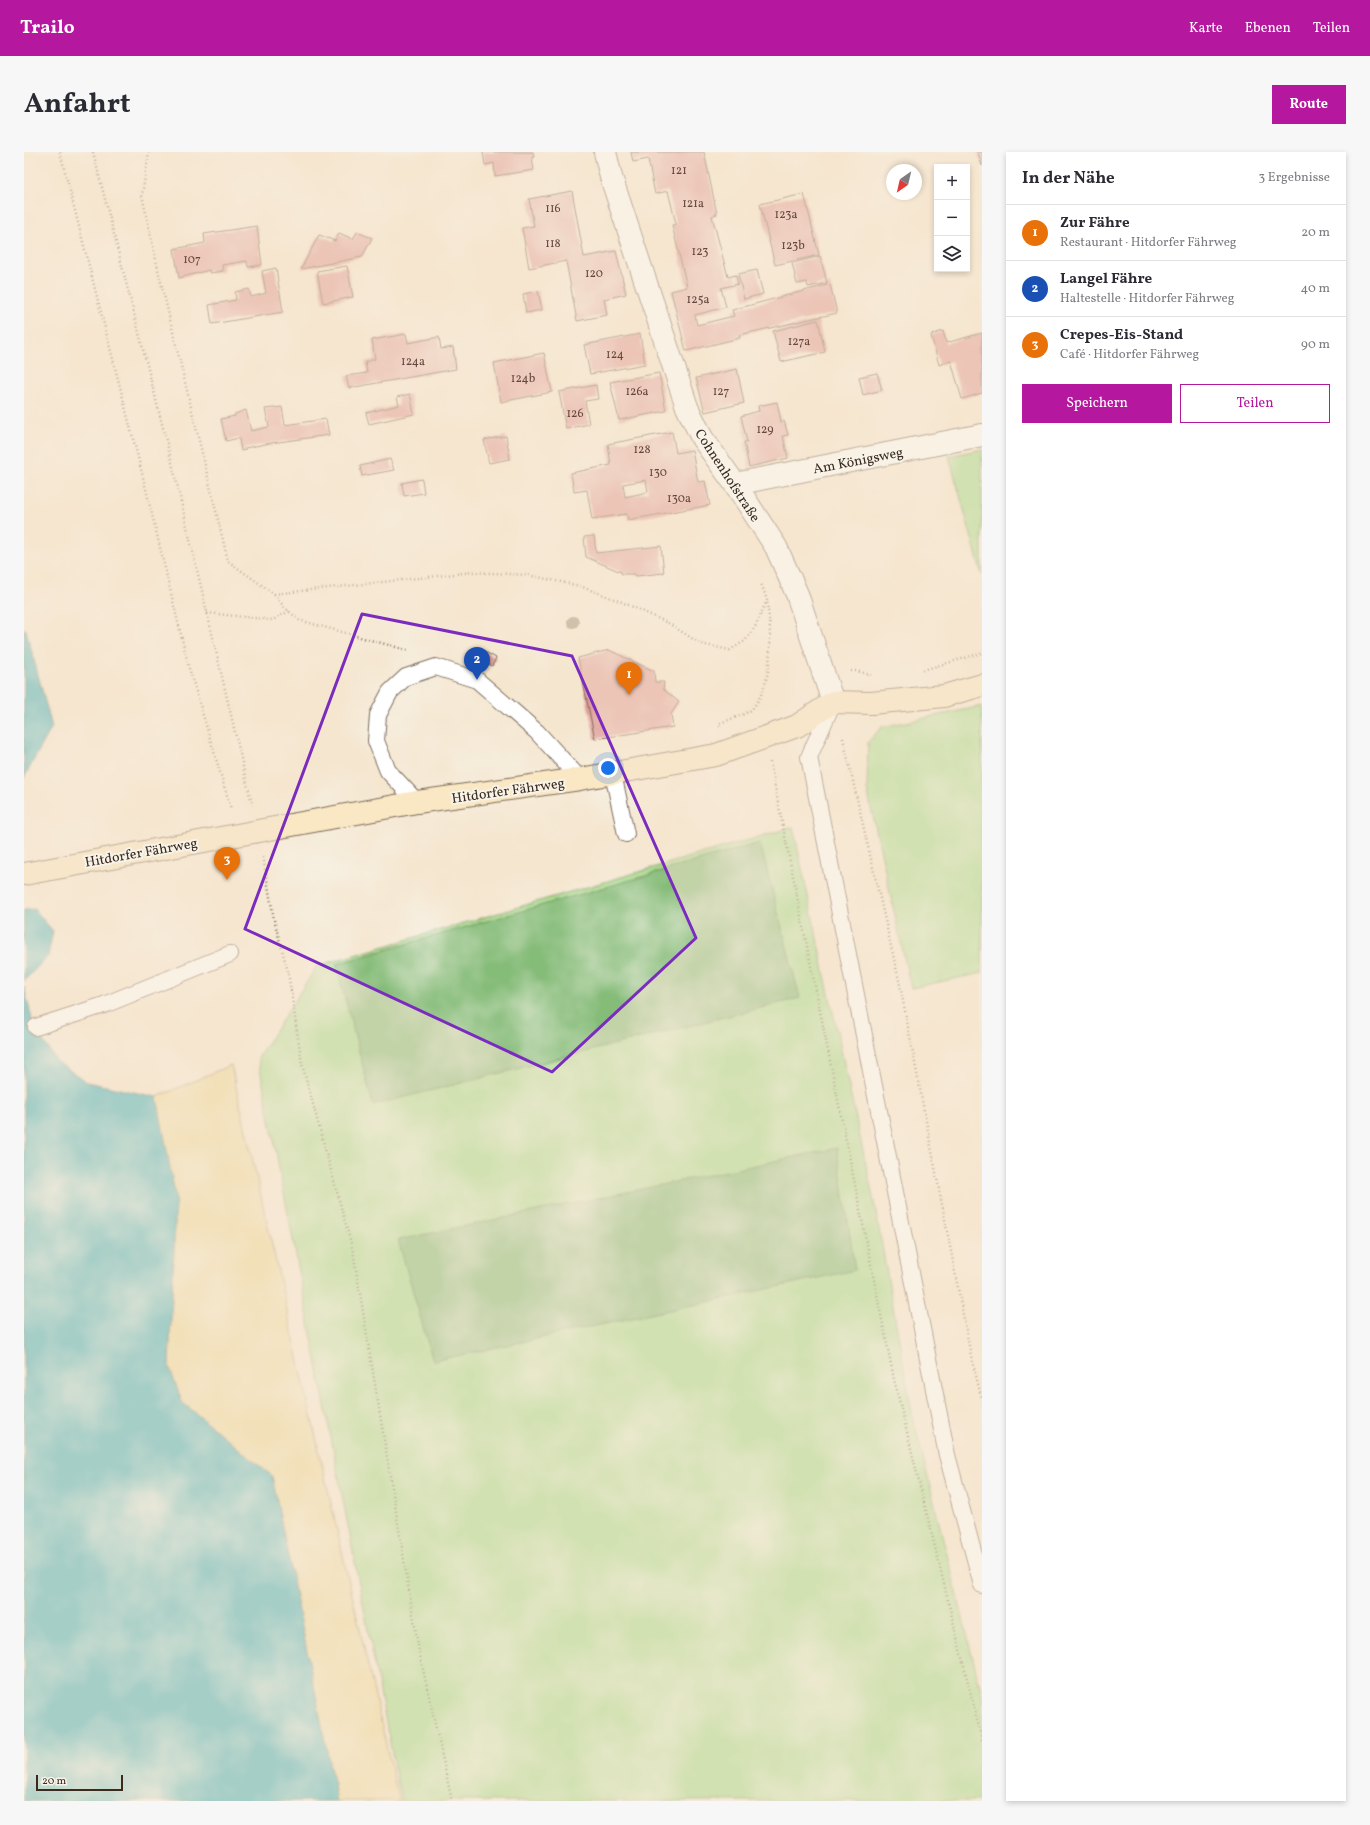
<!DOCTYPE html>
<html lang="de">
<meta charset="utf-8">
<style>
:root{--surface:#fff;--page:#f7f7f7;--text:#2b2b33;--muted:#7c7c81;--line:#e1e1e2;--accent:#b5179e}
body{margin:0;font-family:Vollkorn,serif;background:var(--page);color:var(--text)}
.controls{position:absolute;right:12px;top:12px;display:grid;overflow:hidden;border-radius:0px;box-shadow:0 2px 6px #0003}
.controls button{width:36px;height:36px;display:grid;place-items:center;padding:0;border:0;border-bottom:1px solid var(--line);background:var(--surface);color:var(--text);font:20px sans-serif}
.compass{position:absolute;left:862px;top:12px;width:36px;height:36px;border-radius:50%;background:var(--surface);box-shadow:0 2px 6px #0003;rotate:214deg}
.scale{position:absolute;left:12px;bottom:10px;width:87px;box-sizing:border-box;padding-left:4px;border:2px solid #3b2a1e;border-top:0;font-size:11px;line-height:14px;white-space:nowrap;color:#3b2a1e;-webkit-text-stroke:3px #f7f3e8;paint-order:stroke}
.you{position:absolute;left:584px;top:616px;width:14px;height:14px;margin:-10px;border:3px solid #fff;border-radius:50%;background:#1a73e8;box-shadow:0 0 0 6px #1a73e833}
.badge{display:grid;place-items:center;width:26px;height:26px;border-radius:50%;background:var(--accent);color:#fff;font-size:13px;font-weight:700}
.pin{position:absolute;translate:-50% -33px;filter:drop-shadow(0 1px 2px #0008)}
.pin::after{content:'';position:absolute;top:21px;width:14px;height:12px;background:inherit;clip-path:polygon(0 0,100% 0,50% 100%)}
.list{margin:0;padding:0;list-style:none}
h2{display:flex;justify-content:space-between;align-items:center;height:52px;margin:0;padding:0 16px;font-size:17px}
h2 small{font-size:13px;font-weight:400;color:var(--muted)}
.list li{display:grid;grid-template-columns:26px 1fr auto;gap:12px;align-items:center;box-sizing:border-box;height:56px;padding:0 16px;border-top:1px solid var(--line)}
.list b{display:block;font-size:15px;white-space:nowrap}
.list p{margin:0;font-size:13px;white-space:nowrap;color:var(--muted)}
.list em{font-size:13px;font-style:normal;color:var(--muted)}
.actions{display:flex;gap:8px;padding:12px 16px}
.actions a{flex:1;padding:9px 0;border:1px solid var(--accent);border-radius:0px;text-align:center;font-size:14px;color:var(--accent)}
.actions .main{background:var(--accent);color:#fff}
.icon{flex:none;width:22px;height:22px;fill:none;stroke:currentColor;stroke-width:2;stroke-linecap:round;stroke-linejoin:round}
.map{position:relative;flex:none;width:958px;height:1649px;overflow:hidden;border-radius:0px}
header{display:flex;align-items:center;gap:24px;box-sizing:border-box;height:56px;padding:0 20px;background:var(--accent);color:#fff}
header strong{font-size:19px}
nav{display:flex;gap:22px;margin-inline-start:auto;font-size:14px}
.intro{display:flex;align-items:center;justify-content:space-between;box-sizing:border-box;height:96px;padding:0 24px}
h1{margin:0;font-size:28px}
.button{padding:10px 18px;border-radius:0px;background:var(--accent);color:#fff;font-size:14px;font-weight:700}
main{display:flex;gap:24px;padding:0 24px}
aside{flex:1;background:var(--surface);border-radius:0px;box-shadow:0 2px 6px #0003}
.map>svg:first-child{display:block}
</style>
<header>
<strong>Trailo</strong>
<nav><a>Karte</a><a>Ebenen</a><a>Teilen</a></nav>
</header>
<div class="intro"><h1>Anfahrt</h1><a class="button">Route</a></div>
<main>
<div class="map">
<svg width="958" height="1649" viewBox="0 0 958 1649">
<rect width="100%" height="100%" fill="#f7f3e8"/>
<filter id="ink" filterUnits="userSpaceOnUse"><feTurbulence type="fractalNoise" baseFrequency=".025" numOctaves="2"/><feDisplacementMap in="SourceGraphic" scale="8" xChannelSelector="R" yChannelSelector="G"/><feConvolveMatrix kernelMatrix="1 2 1 2 8 2 1 2 1" color-interpolation-filters="sRGB"/></filter>
<filter id="wash" filterUnits="userSpaceOnUse"><feTurbulence type="fractalNoise" baseFrequency=".012" numOctaves="4" result="noise"/><feDisplacementMap in="SourceGraphic" scale="16" xChannelSelector="R" yChannelSelector="G"/><feGaussianBlur stdDeviation="0.9" result="paint"/><feColorMatrix in="noise" values="0 0 0 0 0 0 0 0 0 0 0 0 0 0 0 0 0 1.4 0 .05"/><feComposite in="paint" operator="in"/></filter>
<g filter="url(#wash)">
<rect width="100%" height="100%" fill="#f5e6cf"/>
<g fill="#a6dc8d" stroke="#708356">
<path d="M958 297V423L925 304Z"/>
<path d="M958 554V821L887 836 843 637 844 590 858 575Z"/>
<path d="M769 675 851 1055 889 1266 958 1543V1649H377L234 906 293 814Z"/>
</g>
<g fill="#84bc78" stroke="#60734b">
<path d="M736 691 776 846 349 953 312 812Z"/>
<path d="M813 996 831 1118 409 1209 374 1088Z"/>
</g>
<path fill="#eeda9e" stroke="#94825e" d="M207 913 375 1649H313L248 1324 158 1250 145 1214 152 1048 133 945Z"/>
<g fill="#42b1bb" stroke="#3e6e6c">
<path d="M0 476 2 478 28 575 0 626Z"/>
<path d="M10 757 29 779 24 804 0 829V758Z"/>
<path d="M0 834 10 875 33 910 63 930 133 945 152 1048 145 1214 158 1250 248 1324 313 1649H0Z"/>
</g>
<g id="blocks">
<g fill="#e09d99" fill-rule="evenodd">
<path d="M459 0H509L510 5H508L510 18 471 24 470 11 461 13Z"/>
<path d="M607 0H680L693 62 688 64 704 125 712 123 714 132 697 136 702 155 671 163 673 173 710 164 708 158 806 132 813 161 715 183 716 186 662 199 647 139 663 135 648 73 652 72 644 39 631 42 624 7 609 10Z"/>
<path d="M954 0H958V14Z"/>
<path d="M548 39 560 105 592 99 602 142 580 147 583 163 553 169 542 109 505 116 498 76 510 74 505 47Z"/>
<path d="M780 42 795 103 751 113 736 52Z"/>
<path d="M233 74 238 113 224 115 223 109 198 113 199 119 186 121 185 118 155 126 150 97 181 91 180 82Z"/>
<path d="M333 80 348 86 338 105 277 117 295 83 311 89 315 81 329 87Z"/>
<path d="M796 104 803 131 784 135 783 130 773 132 768 111Z"/>
<path d="M323 114 329 145 299 151 293 119Z"/>
<path d="M252 116 259 160 188 172 185 153 212 148 211 140 225 137 227 145 242 141 238 119Z"/>
<path d="M733 118 739 142 720 147 714 122Z"/>
<path d="M514 139 518 158 502 161 499 142Z"/>
<path d="M794 168 801 200 757 210 749 179Z"/>
<path d="M919 179 922 191 958 181V241L938 247 927 209 915 213 907 183Z"/>
<path d="M382 182 384 191 415 185 417 197 429 195 432 217 325 236 322 224 343 221 341 210 351 207 348 188Z"/>
<path d="M616 182 621 212 566 222 560 193Z"/>
<path d="M520 201 528 240 477 250 470 211Z"/>
<path d="M713 217 720 251 681 260 672 226Z"/>
<path d="M635 221 642 259 595 268 586 230Z"/>
<path d="M853 221 858 238 839 243 835 225Z"/>
<path d="M572 233 574 247 561 249 565 272 542 277 535 240Z"/>
<path d="M386 242 390 262 345 272 342 261 375 253 373 245Z"/>
<path d="M753 250 757 270 760 269 764 283 759 284 764 306 725 315 720 290H723L717 264 735 259 734 254Z"/>
<path d="M258 255 261 273 302 267 305 283 247 291 221 296V298L217 299 215 286 202 289 197 267 211 264V262L222 258 227 279 245 275 241 257Z"/>
<path d="M648 280 652 301 668 298 674 330 681 329 686 353 604 368 603 362 568 367 563 338 550 340 547 321 587 313 584 292ZM622 328 624 340 601 345 599 332Z"/>
<path d="M482 284 486 307 465 311 460 288Z"/>
<path d="M366 307 370 318 338 324 336 314Z"/>
<path d="M398 327 400 341 380 344 378 331Z"/>
<path d="M570 384 572 401 637 394 640 421 612 424 611 422H598L597 420 562 405 560 385Z"/>
<path d="M456 497 472 506 468 514 452 505Z"/>
<path d="M585 498 630 519 631 530H640L639 537 655 550 647 562 649 575 571 587 554 506Z"/>
</g>
</g>
</g>
<g filter="url(#ink)">
<use href="#blocks" fill-opacity="0" stroke="#7c6c5c" stroke-width="1"/>
<g fill="none" stroke-linecap="round" stroke-linejoin="round">
<g stroke="#7c6c5c" stroke-width="18">
<g id="lane">
<path d="M809 550 785 605 923 1303 958 1433"/>
<path d="M589 622 602 682"/>
<path d="M393 650 364 619 352 589 354 563 366 540 382 525 412 515 453 528 513 580 556 627"/>
<path d="M12 875 80 853 206 802"/>
</g>
</g>
<g stroke="#7c6c5c" stroke-width="24">
<g id="street">
<path d="M581 0 587 25 663 255 678 286 711 332 752 395 773 442 809 550"/>
<path d="M711 332 958 283"/>
</g>
</g>
<g stroke="#7c6c5c" stroke-width="24">
<path id="secondary" d="M0 722 393 650 556 627 692 603 773 574 809 550 847 551 920 544 958 533"/>
</g>
<g stroke="#7c6c5c" stroke-width="2.5" stroke-dasharray="1 3" stroke-linecap="butt">
<path d="M36 0 119 325 165 516 207 657"/>
<path d="M69 0 150 319 228 653"/>
<path d="M125 0 118 43 135 122 204 409 250 442 260 455 275 468 386 499"/>
<path d="M250 442 449 420 504 423 556 434 598 450 644 471 677 492 706 498 721 489 731 475 743 448 737 431"/>
<path d="M183 461 249 468 265 459"/>
<path d="M899 518 958 501"/>
<path d="M827 519H832L847 523"/>
<path d="M696 575V571C704 568 723 562 728 557 751 530 747 481 743 448"/>
<path d="M819 586 876 833 948 1209 958 1247"/>
<path d="M746 610 870 1227 958 1588"/>
<path d="M239 705 250 768 264 820 278 912 329 1099 395 1499 428 1649"/>
</g>
<use href="#lane" stroke="#fff" stroke-width="16"/>
<use href="#street" stroke="#fff" stroke-width="22"/>
<use href="#secondary" stroke="#fae7c3" stroke-width="22"/>
</g>
<circle fill="#9e977d" cx="549" cy="470" r="6"/>
</g>
<path d="M0 0H958V1649H0ZM338 462 548 504 672 786 528 920 221 777Z" fill="#f5e6cf" fill-opacity=".55" fill-rule="evenodd"/>
<path fill="none" stroke="#7b2cbf" stroke-width="3" stroke-linejoin="round" d="M338 462 548 504 672 786 528 920 221 777Z"/>
<g text-anchor="middle" stroke-width="4" stroke-linejoin="round" paint-order="stroke">
<g font-size="12" fill="#64473d">
<text x="655" y="22">121</text>
<text x="669" y="55">121a</text>
<text x="529" y="60">116</text>
<text x="762" y="66">123a</text>
<text x="529" y="95">118</text>
<text x="769" y="97">123b</text>
<text x="676" y="103">123</text>
<text x="168" y="111">107</text>
<text x="570" y="125">120</text>
<text x="674" y="151">125a</text>
<text x="775" y="193">127a</text>
<text x="591" y="206">124</text>
<text x="389" y="213">124a</text>
<text x="499" y="230">124b</text>
<text x="613" y="243">126a</text>
<text x="697" y="243">127</text>
<text x="551" y="265">126</text>
<text x="741" y="281">129</text>
<text x="618" y="301">128</text>
<text x="634" y="324">130</text>
<text x="655" y="350">130a</text>
</g>
<g font-size="14" fill="#3b2a1e" stroke="#f7f3e8">
<text transform="translate(834 308) rotate(-11)" y="5">Am Königsweg</text>
<text transform="translate(704 323) rotate(57)" y="5">Cohnenhofstraße</text>
<text transform="translate(484 638) rotate(-8)" y="5">Hitdorfer Fährweg</text>
<text transform="translate(117 700) rotate(-10)" y="5">Hitdorfer Fährweg</text>
</g>
</g>
</svg>
<div class="controls">
<button>+</button>
<button>−</button>
<button><svg class="icon" aria-label="layers" viewBox="0 0 24 24"><path d="M12 4l9 5-9 5-9-5zM3 14l9 5 9-5"/></svg></button>
</div>
<svg class="compass" viewBox="-18 -18 36 36"><path d="M0-13l5 13h-10z" fill="#e53935"/><path d="M0 13l5-13h-10z" fill="#7c7c81"/></svg>
<div class="scale">20 m</div>
<div class="you"></div>
<div class="pin badge" style="left:605px;top:543px;background:#e8710a">1</div>
<div class="pin badge" style="left:453px;top:528px;background:#1a4fb4">2</div>
<div class="pin badge" style="left:203px;top:728px;background:#e8710a">3</div>
</div>
<aside>
<h2>In der Nähe<small>3 Ergebnisse</small></h2>
<ul class="list">
<li><span class="badge" style="background:#e8710a">1</span><div><b>Zur Fähre</b><p>Restaurant · Hitdorfer Fährweg</p></div><em>20 m</em></li>
<li><span class="badge" style="background:#1a4fb4">2</span><div><b>Langel Fähre</b><p>Haltestelle · Hitdorfer Fährweg</p></div><em>40 m</em></li>
<li><span class="badge" style="background:#e8710a">3</span><div><b>Crepes-Eis-Stand</b><p>Café · Hitdorfer Fährweg</p></div><em>90 m</em></li>
</ul>
<div class="actions"><a class="main">Speichern</a><a>Teilen</a></div>
</aside>
</main>
